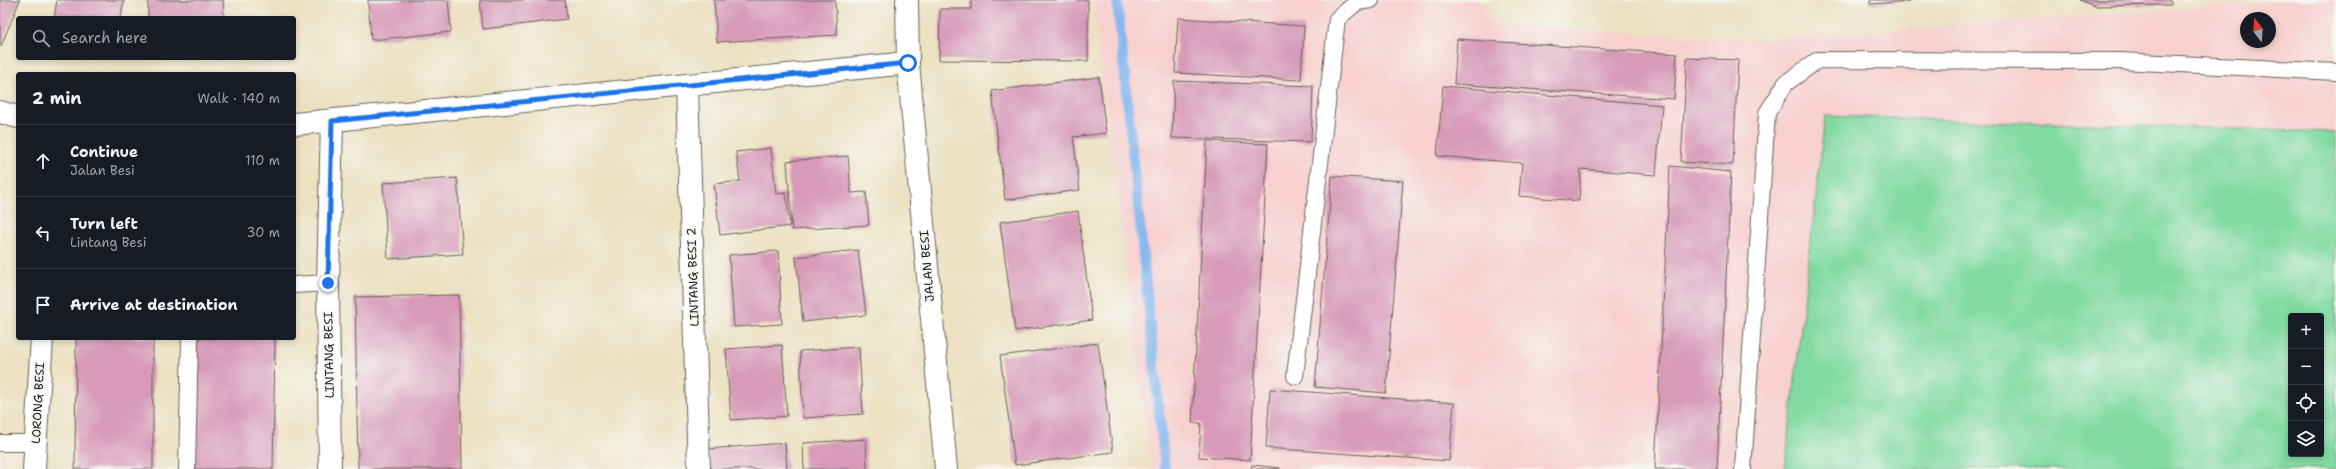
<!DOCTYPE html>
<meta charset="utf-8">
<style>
:root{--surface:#171b24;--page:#20242c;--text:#f1f3f6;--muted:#9ea1a6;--line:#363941}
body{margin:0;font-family:"Shantell Sans",sans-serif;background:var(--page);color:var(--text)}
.controls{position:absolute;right:12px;bottom:12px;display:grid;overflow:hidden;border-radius:4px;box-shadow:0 2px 6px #0003}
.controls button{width:36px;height:36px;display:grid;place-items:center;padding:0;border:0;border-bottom:1px solid var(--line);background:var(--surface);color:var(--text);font:20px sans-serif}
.compass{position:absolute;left:2240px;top:12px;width:36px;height:36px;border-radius:50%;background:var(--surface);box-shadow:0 2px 6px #0003;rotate:343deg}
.stop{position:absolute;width:12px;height:12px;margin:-9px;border:3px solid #1a73e8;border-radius:50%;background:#fff}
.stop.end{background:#1a73e8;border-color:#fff;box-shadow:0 1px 4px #0008}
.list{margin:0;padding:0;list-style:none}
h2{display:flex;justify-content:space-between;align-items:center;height:52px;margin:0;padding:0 16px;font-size:17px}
h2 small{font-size:13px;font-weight:400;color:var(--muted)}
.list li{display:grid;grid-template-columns:26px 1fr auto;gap:12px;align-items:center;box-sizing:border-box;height:72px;padding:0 16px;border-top:1px solid var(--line)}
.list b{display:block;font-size:15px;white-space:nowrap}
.list p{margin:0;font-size:13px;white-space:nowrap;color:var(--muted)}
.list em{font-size:13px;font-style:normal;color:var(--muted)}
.icon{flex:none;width:22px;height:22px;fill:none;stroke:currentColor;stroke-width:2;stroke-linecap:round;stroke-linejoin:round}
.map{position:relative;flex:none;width:2336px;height:469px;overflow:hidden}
.search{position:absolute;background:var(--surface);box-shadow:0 2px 6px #0003;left:16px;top:16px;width:280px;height:44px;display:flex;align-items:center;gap:10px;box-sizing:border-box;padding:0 14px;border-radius:4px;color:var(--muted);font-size:15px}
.panel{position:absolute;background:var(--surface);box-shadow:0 2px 6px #0003;left:16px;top:72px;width:280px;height:268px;border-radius:4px}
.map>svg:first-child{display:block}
</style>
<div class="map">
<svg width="2336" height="469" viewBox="0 0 2336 469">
<rect width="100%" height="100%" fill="#f6f6f2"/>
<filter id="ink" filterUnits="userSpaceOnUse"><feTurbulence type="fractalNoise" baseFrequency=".025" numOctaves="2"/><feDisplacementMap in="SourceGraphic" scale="8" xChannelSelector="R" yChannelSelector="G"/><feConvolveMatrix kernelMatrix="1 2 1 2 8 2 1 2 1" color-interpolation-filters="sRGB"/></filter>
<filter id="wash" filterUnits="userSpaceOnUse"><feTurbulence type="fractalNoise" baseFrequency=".012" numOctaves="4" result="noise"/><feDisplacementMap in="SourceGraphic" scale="16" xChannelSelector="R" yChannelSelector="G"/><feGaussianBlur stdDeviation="0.9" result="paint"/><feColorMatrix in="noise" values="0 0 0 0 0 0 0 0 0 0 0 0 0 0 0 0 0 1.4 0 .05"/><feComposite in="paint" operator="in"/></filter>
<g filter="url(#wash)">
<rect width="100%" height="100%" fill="#ece1c1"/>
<path fill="#f7d0cf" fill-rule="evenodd" d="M1093 0H1480L1491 26 1756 40 2294 0H2336V469H1151ZM2246 18H2270V42H2246ZM2291 316H2321V454H2291Z"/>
<path fill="#80daa1" stroke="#4e7b5e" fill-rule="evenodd" d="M1825 116 2336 132V469H1785ZM2291 316H2321V454H2291Z"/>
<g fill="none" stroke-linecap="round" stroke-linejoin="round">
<path stroke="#81b5ef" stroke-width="10" d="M1117 0 1165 469"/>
</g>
<g id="blocks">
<g fill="#d79ab8">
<path d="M0 0H20L1 46 0 45Z"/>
<path d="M57 0H124L121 18H54Z"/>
<path d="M148 0H223L224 18H148Z"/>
<path d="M368 0H448L451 32 371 40Z"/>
<path d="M480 0H565L567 19 483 29Z"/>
<path d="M714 0H835L837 35 717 42Z"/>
<path d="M971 0H1088V61L939 60 940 9H971Z"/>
<path d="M1870 0H1909V1L1870 4Z"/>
<path d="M2080 0H2171V5L2095 6Z"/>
<path d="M1178 18 1304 26 1301 80 1175 73Z"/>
<path d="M1457 39 1677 54 1674 99 1454 84Z"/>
<path d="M1687 58 1738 60 1733 165 1681 162Z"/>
<path d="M1099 77 1106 133 1073 137 1080 190 1005 200 992 91Z"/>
<path d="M1174 81 1313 86 1311 142 1172 138Z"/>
<path d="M1443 86 1662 105 1656 175 1581 169 1579 201 1519 196 1522 163 1437 156Z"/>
<path d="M1207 141 1268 144 1250 460 1199 457 1201 423H1192Z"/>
<path d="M771 148 776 194 786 193 790 226 720 235 714 184 740 181 736 152Z"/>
<path d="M848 156 851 193 866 192 869 225 792 230 787 161Z"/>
<path d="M1670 166 1731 172 1717 469H1655Z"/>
<path d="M1332 176 1403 181 1386 393 1315 387Z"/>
<path d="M457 178 463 254 388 259 383 183Z"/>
<path d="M1078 211 1092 320 1015 331 1000 222Z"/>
<path d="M858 250 866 315 803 322 796 257Z"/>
<path d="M778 251 782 324 734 327 729 255Z"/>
<path d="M459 295 462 469H358L355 297Z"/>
<path d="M76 338H153V469H75Z"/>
<path d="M193 338H275L273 469H192Z"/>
<path d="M1098 343 1113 452 1015 465 1000 356Z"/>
<path d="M782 345 787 416 731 420 726 349Z"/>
<path d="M859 347 863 414 803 418 800 351Z"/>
<path d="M1270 389 1454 403 1449 461 1266 448Z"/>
<path d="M866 439 867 469H804L803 443Z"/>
<path d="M785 443 787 469H709L708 449Z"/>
<path d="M1252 465 1280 468V469H1251Z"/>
</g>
</g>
</g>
<g filter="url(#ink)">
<use href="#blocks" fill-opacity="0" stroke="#656156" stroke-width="1"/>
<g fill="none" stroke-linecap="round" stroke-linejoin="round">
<g stroke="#656156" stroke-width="18">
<g id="service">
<path d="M294 285 328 283"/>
<path d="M1295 376 1337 19 1357 2 1371 0"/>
<path d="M0 443H35"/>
<path d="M187 469 190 338"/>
<path d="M1743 469 1767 113 1786 83 1818 60 2120 61 2336 72"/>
</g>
</g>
<g stroke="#656156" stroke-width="24">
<g id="minor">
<path d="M907 0 908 63 946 469"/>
<path d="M687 85 699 469"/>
<path d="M0 112 18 117"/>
<path d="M294 124 908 63"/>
<path d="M34 469 42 338"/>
<path d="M330 469 328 283 332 121"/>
</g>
</g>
<use href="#service" stroke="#fff" stroke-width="16"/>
<use href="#minor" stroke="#fff" stroke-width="22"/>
</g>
</g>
<g fill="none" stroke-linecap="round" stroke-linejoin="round" filter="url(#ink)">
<path stroke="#1a73e8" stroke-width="5" d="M328 283 332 121 908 63"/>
</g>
<g text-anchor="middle" stroke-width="4" stroke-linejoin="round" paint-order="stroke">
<g font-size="12" fill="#1c1c1c" stroke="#f6f6f2">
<text transform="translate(927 266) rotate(-95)" y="4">JALAN BESI</text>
<text transform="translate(693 277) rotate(-92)" y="4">LINTANG BESI 2</text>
<text transform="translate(329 355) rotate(-91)" y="4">LINTANG BESI</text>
<text transform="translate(38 403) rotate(-87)" y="4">LORONG BESI</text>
</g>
</g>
</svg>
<div class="controls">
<button>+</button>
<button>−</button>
<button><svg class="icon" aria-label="locate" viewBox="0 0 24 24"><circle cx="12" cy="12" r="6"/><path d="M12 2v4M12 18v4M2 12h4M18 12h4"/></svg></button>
<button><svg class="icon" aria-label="layers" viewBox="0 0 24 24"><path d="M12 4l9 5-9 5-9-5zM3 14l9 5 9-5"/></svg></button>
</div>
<svg class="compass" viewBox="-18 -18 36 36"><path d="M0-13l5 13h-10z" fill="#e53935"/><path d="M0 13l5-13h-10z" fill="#9ea1a6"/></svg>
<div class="stop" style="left:908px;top:63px"></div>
<div class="stop end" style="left:328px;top:283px"></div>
<div class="search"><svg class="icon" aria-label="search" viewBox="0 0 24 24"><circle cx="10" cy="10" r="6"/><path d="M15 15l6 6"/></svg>Search here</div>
<section class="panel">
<h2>2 min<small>Walk · 140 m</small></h2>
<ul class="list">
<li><svg class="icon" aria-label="ahead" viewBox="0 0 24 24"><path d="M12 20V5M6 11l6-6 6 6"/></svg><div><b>Continue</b><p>Jalan Besi</p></div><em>110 m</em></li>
<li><svg class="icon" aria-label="left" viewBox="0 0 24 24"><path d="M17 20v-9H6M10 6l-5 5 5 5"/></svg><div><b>Turn left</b><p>Lintang Besi</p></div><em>30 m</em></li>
<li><svg class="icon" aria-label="arrive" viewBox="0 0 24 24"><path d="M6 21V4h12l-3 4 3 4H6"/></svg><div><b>Arrive at destination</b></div></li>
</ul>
</section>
</div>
